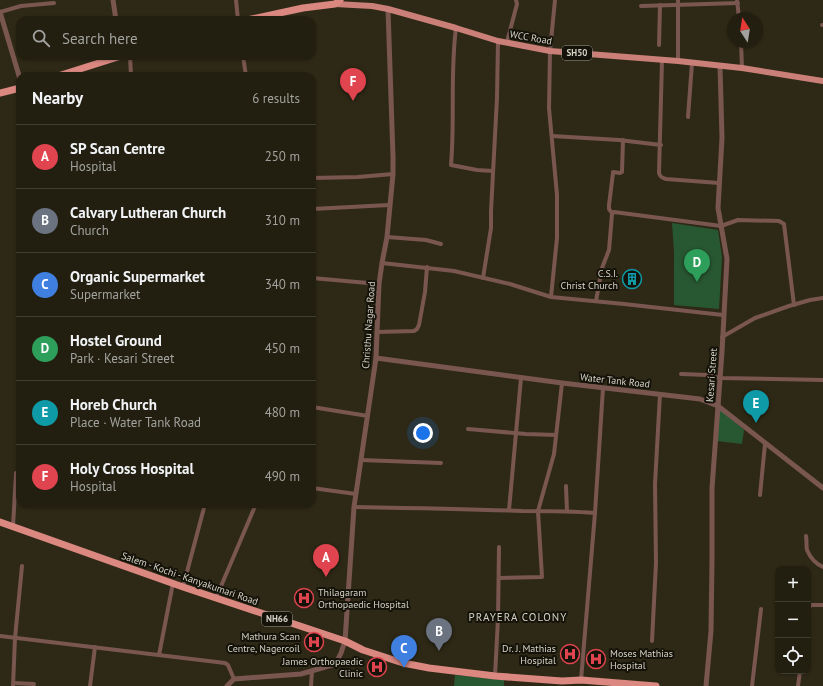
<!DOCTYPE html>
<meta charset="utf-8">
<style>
:root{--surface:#221f10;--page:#2a2719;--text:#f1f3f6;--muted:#a2a29f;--line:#3f3d30;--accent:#64d468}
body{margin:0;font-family:"PT Sans",sans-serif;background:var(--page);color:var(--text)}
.controls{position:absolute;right:12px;bottom:12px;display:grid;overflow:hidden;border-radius:8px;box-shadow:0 1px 3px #0004}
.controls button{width:36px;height:36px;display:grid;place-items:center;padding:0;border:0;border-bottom:1px solid var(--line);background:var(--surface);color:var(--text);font:20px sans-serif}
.compass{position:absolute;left:727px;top:12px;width:36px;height:36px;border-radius:50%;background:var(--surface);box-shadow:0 1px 3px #0004;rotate:348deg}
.you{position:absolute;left:423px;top:433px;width:14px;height:14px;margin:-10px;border:3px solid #fff;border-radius:50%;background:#1a73e8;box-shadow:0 0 0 6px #1a73e833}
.badge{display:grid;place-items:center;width:26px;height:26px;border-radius:50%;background:var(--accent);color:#fff;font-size:13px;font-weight:700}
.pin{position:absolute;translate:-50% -33px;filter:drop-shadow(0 1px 2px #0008)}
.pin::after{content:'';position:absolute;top:21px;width:14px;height:12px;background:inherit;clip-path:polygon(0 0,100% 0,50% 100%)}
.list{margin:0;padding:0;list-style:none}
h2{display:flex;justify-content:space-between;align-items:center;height:52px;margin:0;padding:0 16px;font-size:17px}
h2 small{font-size:13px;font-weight:400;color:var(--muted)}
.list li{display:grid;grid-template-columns:26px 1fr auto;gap:12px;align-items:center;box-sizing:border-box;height:64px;padding:0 16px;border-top:1px solid var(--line)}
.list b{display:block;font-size:15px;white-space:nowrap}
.list p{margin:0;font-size:13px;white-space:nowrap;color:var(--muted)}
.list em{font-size:13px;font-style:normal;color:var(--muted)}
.icon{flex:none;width:22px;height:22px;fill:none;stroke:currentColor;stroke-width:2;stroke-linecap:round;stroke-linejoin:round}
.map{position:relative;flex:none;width:823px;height:686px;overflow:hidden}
.search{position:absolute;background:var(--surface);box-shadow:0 1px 3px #0004;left:16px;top:16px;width:300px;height:44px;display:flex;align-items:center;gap:10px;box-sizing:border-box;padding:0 14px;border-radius:12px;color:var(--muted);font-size:15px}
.panel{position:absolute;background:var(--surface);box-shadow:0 1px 3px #0004;left:16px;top:72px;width:300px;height:436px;border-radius:12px}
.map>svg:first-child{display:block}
</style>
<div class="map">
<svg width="823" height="686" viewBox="0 0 823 686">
<rect width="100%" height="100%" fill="#2e2916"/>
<g fill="#285831">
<path d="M672 223 718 230 722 257 719 309 674 305V252Z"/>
<path d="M719 407 744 430 742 444 717 441Z"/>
<path d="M455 675 504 680V686H454Z"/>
</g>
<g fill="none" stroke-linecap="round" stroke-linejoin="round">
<g stroke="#7a5651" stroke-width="4">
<path d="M236 0 238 20"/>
<path d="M737 0 739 18"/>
<path d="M641 6 738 3"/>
<path d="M0 12 21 6 54 3"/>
<path d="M822 25H823"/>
<path d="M456 28C450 73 455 119 451 165L477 170 493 171"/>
<path d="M507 42 517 4 516 0"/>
<path d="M741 42 742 68"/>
<path d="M659 45 660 5"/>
<path d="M130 56 131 76"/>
<path d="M243 56 246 76"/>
<path d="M662 60 659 173C660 177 662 178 666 179L719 183"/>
<path d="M678 61V0"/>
<path d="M688 117 692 63"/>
<path d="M552 136 619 140 661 145"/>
<path d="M312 178 358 177 393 174"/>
<path d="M312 209 389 205"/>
<path d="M612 213 609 209V205L613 173V172L620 173 622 172 623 140"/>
<path d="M387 237 426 240 441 244"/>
<path d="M382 263 454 271 510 284 551 297 624 304 723 315"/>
<path d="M312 278 379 284"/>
<path d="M483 278 491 228V211L497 98 498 41"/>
<path d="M551 297 557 238V195L549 108 550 51 555 0"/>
<path d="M596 301 602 268 609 250 612 214 614 212 721 226 738 220 779 221 784 224 794 305"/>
<path d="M377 332 414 331 417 329 419 325 425 292 427 267"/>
<path d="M722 337 755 318 789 306 810 300 823 298"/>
<path d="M681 374 708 375 720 378 823 380"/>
<path d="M312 407 368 416"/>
<path d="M468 429 526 434 556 435"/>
<path d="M361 460 441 463"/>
<path d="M566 486 567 511"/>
<path d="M312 488 356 494"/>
<path d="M760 495 765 444"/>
<path d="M354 507C410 508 466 509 522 511 547 511 571 511 595 513"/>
<path d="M509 510 521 378"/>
<path d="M13 526 16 475V473L20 471"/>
<path d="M806 536C807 541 806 546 807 550 810 557 816 564 823 567"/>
<path d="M499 578 542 577 538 511 554 454 562 383"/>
<path d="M183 587 205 504"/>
<path d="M216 598 256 504"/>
<path d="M808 615 809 608 811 605H823"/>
<path d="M0 636 225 663 228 665 234 679"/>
<path d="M652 641 656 563 655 484 660 394"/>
<path d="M159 655 173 583"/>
<path d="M495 676 498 619 499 547"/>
<path d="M581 680 595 513 603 388"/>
<path d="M14 683 34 684"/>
<path d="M13 686 15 638 22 566"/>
<path d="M90 686 95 647"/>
<path d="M311 686 312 671"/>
<path d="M752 686 761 609"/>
<path d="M798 686 800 671"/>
</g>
<g stroke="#7a5651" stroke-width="5">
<path d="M113 0 116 20"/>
<path d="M0 12 20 79"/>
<path d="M376 358 562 383 700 399 718 406 823 488"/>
<path d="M227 686 234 679 301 674 332 665 338 659 341 653 345 641 354 507 376 358 379 284 382 263 387 237 393 174V157L388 9"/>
<path d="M706 686 711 631 712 561V488L722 352 727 259 718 208 722 138 720 66"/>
</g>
<path stroke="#ca8078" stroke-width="6" d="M335 4 372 6 388 9 456 28 498 41 550 51 678 61 742 68 823 81"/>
<g stroke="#da8880" stroke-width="7">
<path d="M247 20 303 8 335 4 340 0"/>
<path d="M58 76 121 56"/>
<path d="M0 93 20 88"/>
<path d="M0 522 183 587 345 641 363 650 403 663 429 668 495 676 562 681 581 680 656 686"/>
</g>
</g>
<defs>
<g id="building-ring" transform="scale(1)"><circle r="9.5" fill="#141209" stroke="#0f9aa8" stroke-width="1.5"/><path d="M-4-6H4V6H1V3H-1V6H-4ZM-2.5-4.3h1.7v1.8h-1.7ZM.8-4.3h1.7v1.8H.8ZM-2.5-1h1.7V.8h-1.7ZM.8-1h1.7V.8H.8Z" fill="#0f9aa8"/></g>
<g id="hospital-ring" transform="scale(1)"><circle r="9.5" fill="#141209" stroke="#e0444e" stroke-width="1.5"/><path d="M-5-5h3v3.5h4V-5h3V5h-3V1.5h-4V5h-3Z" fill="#e0444e"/></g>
</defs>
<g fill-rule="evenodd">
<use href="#building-ring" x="632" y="279"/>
<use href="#hospital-ring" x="304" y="598"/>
<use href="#hospital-ring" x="314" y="642"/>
<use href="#hospital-ring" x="570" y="654"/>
<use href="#hospital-ring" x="596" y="659"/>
<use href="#hospital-ring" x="377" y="667"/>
</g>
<g text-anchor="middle" stroke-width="4" stroke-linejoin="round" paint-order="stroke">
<g fill="#141209" stroke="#9b988d" stroke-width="1">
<rect x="562" y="46" width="30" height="14" rx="3"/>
<rect x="262" y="612" width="30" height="14" rx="3"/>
</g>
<g font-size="9" font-weight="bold" fill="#d5d2c6">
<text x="577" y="56">SH50</text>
<text x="277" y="622">NH66</text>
</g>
<g font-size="10" fill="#d5d2c6" stroke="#141209">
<text transform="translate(531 37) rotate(10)" y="4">WCC Road</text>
<text transform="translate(368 325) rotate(-86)" y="4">Christhu Nagar Road</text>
<text transform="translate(711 375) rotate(-86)" y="4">Kesari Street</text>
<text transform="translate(615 380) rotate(6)" y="4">Water Tank Road</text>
<text transform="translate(190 578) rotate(19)" y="4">Salem - Kochi - Kanyakumari Road</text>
</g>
<g font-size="10" fill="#d5d2c6" stroke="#141209" text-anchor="end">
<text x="618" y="277">C.S.I.<tspan x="618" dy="12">Christ Church</tspan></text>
<text x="318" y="596" text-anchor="start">Thilagaram<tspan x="318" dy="12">Orthopaedic Hospital</tspan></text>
<text x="300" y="640">Mathura Scan<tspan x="300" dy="12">Centre, Nagercoil</tspan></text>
<text x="556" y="652">Dr. J. Mathias<tspan x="556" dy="12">Hospital</tspan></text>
<text x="610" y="657" text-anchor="start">Moses Mathias<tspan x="610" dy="12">Hospital</tspan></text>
<text x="363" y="665">James Orthopaedic<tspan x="363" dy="12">Clinic</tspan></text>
</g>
<g font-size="11" letter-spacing="1" fill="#d5d2c6" stroke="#141209">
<text x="518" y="621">PRAYERA COLONY</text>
</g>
</g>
</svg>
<div class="controls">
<button>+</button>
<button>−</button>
<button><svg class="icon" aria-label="locate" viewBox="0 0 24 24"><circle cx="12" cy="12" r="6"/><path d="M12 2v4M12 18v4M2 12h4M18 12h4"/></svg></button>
</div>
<svg class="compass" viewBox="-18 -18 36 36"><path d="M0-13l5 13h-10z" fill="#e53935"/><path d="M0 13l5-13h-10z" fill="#a2a29f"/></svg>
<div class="you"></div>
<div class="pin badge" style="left:326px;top:577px;background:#e0444e">A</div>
<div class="pin badge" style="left:439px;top:651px;background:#6b7280">B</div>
<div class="pin badge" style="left:404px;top:668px;background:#3f7fe0">C</div>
<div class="pin badge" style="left:697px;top:282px;background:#2e9e5b">D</div>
<div class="pin badge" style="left:756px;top:423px;background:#0f9aa8">E</div>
<div class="pin badge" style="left:353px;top:101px;background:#e0444e">F</div>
<div class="search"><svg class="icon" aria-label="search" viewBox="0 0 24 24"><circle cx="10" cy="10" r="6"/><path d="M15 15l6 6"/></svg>Search here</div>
<section class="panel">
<h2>Nearby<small>6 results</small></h2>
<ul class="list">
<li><span class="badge" style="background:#e0444e">A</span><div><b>SP Scan Centre</b><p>Hospital</p></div><em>250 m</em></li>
<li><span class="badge" style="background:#6b7280">B</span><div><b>Calvary Lutheran Church</b><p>Church</p></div><em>310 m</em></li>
<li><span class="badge" style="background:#3f7fe0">C</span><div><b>Organic Supermarket</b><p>Supermarket</p></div><em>340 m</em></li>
<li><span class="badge" style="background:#2e9e5b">D</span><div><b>Hostel Ground</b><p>Park · Kesari Street</p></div><em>450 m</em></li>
<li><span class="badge" style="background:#0f9aa8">E</span><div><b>Horeb Church</b><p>Place · Water Tank Road</p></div><em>480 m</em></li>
<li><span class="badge" style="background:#e0444e">F</span><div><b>Holy Cross Hospital</b><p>Hospital</p></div><em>490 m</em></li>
</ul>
</section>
</div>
